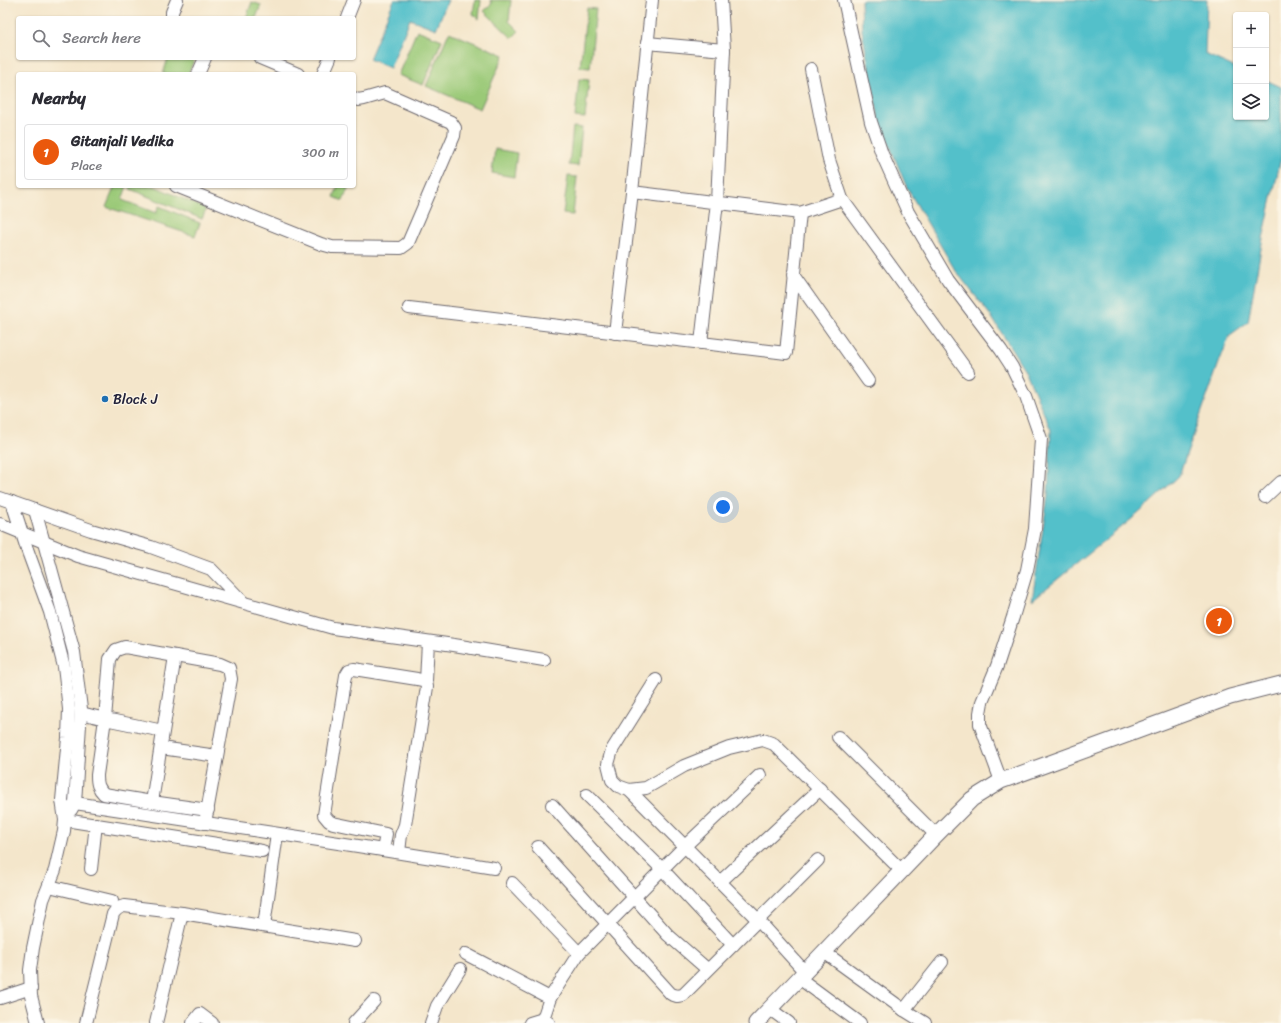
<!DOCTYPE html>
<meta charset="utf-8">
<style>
:root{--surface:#fff;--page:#f7f7f7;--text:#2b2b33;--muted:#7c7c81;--line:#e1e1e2;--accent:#ea580c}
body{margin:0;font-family:Sriracha,sans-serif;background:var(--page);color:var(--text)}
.controls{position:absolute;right:12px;top:12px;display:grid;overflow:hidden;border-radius:4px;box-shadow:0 1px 3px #0004}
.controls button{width:36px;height:36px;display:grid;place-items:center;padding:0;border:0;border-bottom:1px solid var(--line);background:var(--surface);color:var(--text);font:20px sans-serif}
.you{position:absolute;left:723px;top:507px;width:14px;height:14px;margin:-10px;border:3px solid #fff;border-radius:50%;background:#1a73e8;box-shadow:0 0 0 6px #1a73e833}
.badge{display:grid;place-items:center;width:26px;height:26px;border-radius:50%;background:var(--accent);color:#fff;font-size:13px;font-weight:700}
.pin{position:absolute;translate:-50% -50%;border:2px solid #fff;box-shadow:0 1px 4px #0006}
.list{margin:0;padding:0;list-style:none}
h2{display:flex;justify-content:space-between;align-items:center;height:52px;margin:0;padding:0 16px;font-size:17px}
h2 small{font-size:13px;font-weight:400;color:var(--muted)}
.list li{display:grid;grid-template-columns:26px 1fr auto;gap:12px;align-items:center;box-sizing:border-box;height:56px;margin:0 8px 8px;padding:0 8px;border:1px solid var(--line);border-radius:4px}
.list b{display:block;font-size:15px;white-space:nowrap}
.list p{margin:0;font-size:13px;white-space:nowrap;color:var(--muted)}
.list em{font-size:13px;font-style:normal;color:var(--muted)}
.icon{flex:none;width:22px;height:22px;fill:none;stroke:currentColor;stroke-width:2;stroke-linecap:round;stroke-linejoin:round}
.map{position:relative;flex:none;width:1281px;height:1023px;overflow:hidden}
.search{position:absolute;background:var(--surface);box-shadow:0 1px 3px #0004;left:16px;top:16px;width:340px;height:44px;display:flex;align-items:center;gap:10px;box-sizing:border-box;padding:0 14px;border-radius:4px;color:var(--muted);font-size:15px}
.panel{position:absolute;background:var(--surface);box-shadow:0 1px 3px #0004;left:16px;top:72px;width:340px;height:116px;border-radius:4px}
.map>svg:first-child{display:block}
</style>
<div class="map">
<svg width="1281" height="1023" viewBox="0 0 1281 1023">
<rect width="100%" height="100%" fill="#fcf5e5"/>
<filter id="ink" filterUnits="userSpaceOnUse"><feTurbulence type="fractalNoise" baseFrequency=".025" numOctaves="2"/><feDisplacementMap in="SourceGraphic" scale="8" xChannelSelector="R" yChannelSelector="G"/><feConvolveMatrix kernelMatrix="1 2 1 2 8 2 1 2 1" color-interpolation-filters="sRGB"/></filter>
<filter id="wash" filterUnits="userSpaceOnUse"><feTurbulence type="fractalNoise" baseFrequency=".012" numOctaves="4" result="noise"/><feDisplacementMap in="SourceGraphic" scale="16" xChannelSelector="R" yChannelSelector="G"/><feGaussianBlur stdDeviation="0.9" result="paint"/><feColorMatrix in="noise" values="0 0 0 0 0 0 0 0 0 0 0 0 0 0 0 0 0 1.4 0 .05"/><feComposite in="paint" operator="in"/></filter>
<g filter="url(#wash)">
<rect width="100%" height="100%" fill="#f4e6cb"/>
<g fill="#9ac977" stroke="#5e7659">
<path d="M475 0H481L479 19 473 14Z"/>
<path d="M490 0H511L509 21 519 31 512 38 484 11 492 3Z"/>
<path d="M252 2 261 5 256 18H246Z"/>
<path d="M587 8 596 9 590 68 580 67Z"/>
<path d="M417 30 442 40 423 85 398 75Z"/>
<path d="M449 32 504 55 480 109 426 86Z"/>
<path d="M168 58H195L188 74H163Z"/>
<path d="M579 79 589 80 585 118 575 117Z"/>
<path d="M573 127 582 128 578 166 569 165Z"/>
<path d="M495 149 517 153 514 177 492 173Z"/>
<path d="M568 176 577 177 573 215 563 214Z"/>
<path d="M115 186H127L122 200 156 213 159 206 200 223 195 236 106 207Z"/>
<path d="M131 186H154L205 208V212L202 219 130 189Z"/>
<path d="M338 186H349L343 201 334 197Z"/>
</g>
<g fill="#53c0ca" stroke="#3a7182">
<path d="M394 0H448L436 29 410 19 390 68 369 59Z"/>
<path d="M861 0H1207L1205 54 1236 68V117H1266V80L1281 87V158L1262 243 1248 322 1230 335 1220 360 1179 476 1139 513 1032 600 1048 495 1051 430 1026 372 991 316 955 270 907 188 879 120 862 31Z"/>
</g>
</g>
<g filter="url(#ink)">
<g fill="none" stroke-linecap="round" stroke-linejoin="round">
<g stroke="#6c676d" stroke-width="14">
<g id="minor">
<path d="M844 0 871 122 882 154 908 212 948 280 1001 350 1012 367 1026 396 1041 439 1035 529 1027 570 1013 617 997 666 982 702 980 713V724L1001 781"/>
<path d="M172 18V12L177 0"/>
<path d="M347 18 354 0"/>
<path d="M647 43 724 50"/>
<path d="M260 58 298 74"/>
<path d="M198 74 205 58"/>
<path d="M323 74 330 58"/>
<path d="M176 186 321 244 332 247 401 248 408 243 454 136 455 128 451 122 385 93 364 99 358 100 354 98"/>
<path d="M632 192 800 213 842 199 829 160 811 69"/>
<path d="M842 199 968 372"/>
<path d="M793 275 868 381"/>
<path d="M409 308 786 353 800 213"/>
<path d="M615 333 632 192 652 0"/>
<path d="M701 343 717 202 724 50 721 0"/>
<path d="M1265 497 1281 482"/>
<path d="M0 498 91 530 151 547 211 569 242 601"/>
<path d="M12 502 27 549 50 612 64 667 69 709 68 738 62 800 65 820 64 831 55 870 43 900 33 948 30 970 31 996 38 1023"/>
<path d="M35 510 74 652 81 709 75 803 71 810"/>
<path d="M0 524 78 556 333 628 454 645 544 660"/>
<path d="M656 680 612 750 608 764 612 780 618 786 629 790 646 788 684 766 729 748 763 740 774 744 902 871"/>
<path d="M426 681 428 642"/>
<path d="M81 713 105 719 110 659 116 650 125 647 220 664 229 668 231 679 205 823"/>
<path d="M163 731 105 719 97 775C97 784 98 788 104 794L152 802 175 656"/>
<path d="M838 737 936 835"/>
<path d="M161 748 217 756"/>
<path d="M629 790 758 920 805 972"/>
<path d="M587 795 662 869 733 945"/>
<path d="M152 802 208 810"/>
<path d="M75 803 358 846 494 868"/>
<path d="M552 805 668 935 707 969"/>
<path d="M65 820 262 851"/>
<path d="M538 847 671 994 677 996 683 995 818 860"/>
<path d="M383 850 386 834 333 823 329 821 324 815 346 675 349 670 354 669 417 679 426 681 427 687 405 825 401 835 399 852"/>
<path d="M91 869 96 824"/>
<path d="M720 882 820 789"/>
<path d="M512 883 579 953"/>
<path d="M49 886 112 901"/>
<path d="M264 926 277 834"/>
<path d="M824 952 904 1010 925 1023"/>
<path d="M466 954 550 998"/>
<path d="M799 978 860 1023"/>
<path d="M0 998 31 988"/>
<path d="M770 1009 789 1023"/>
<path d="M904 1010 942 962"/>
<path d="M543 1019 550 998 579 953 685 846 760 775"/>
<path d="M86 1023 113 914C116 909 119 907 124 906L182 913 355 941"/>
<path d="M156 1023 182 913"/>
<path d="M193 1023 200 1014 212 1023"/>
<path d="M354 1023 374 1001"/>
<path d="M431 1023 437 1006 460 969"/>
<path d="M530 1023 543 1019 549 1023"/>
</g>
</g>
<g stroke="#6c676d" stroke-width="17">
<path id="tertiary" d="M756 1023 936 835 972 799 1001 781 1230 697 1281 684"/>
</g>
<use href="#minor" stroke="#fff" stroke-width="12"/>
<use href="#tertiary" stroke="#fff" stroke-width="15"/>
</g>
</g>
<circle fill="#1f6fb2" stroke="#fcf5e5" stroke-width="1.5" cx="105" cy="399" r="4"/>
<g text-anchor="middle" stroke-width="3" stroke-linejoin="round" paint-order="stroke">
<g font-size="14" fill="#22223b" stroke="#fcf5e5" text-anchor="start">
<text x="113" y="404">Block J</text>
</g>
</g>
</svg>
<div class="controls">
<button>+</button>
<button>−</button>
<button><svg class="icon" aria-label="layers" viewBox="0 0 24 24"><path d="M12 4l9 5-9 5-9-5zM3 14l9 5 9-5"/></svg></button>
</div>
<div class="you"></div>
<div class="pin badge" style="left:1219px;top:621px">1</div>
<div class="search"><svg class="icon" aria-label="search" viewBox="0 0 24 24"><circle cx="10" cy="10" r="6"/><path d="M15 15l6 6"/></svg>Search here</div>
<section class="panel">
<h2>Nearby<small></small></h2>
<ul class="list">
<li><span class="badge">1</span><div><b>Gitanjali Vedika</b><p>Place</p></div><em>300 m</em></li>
</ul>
</section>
</div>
